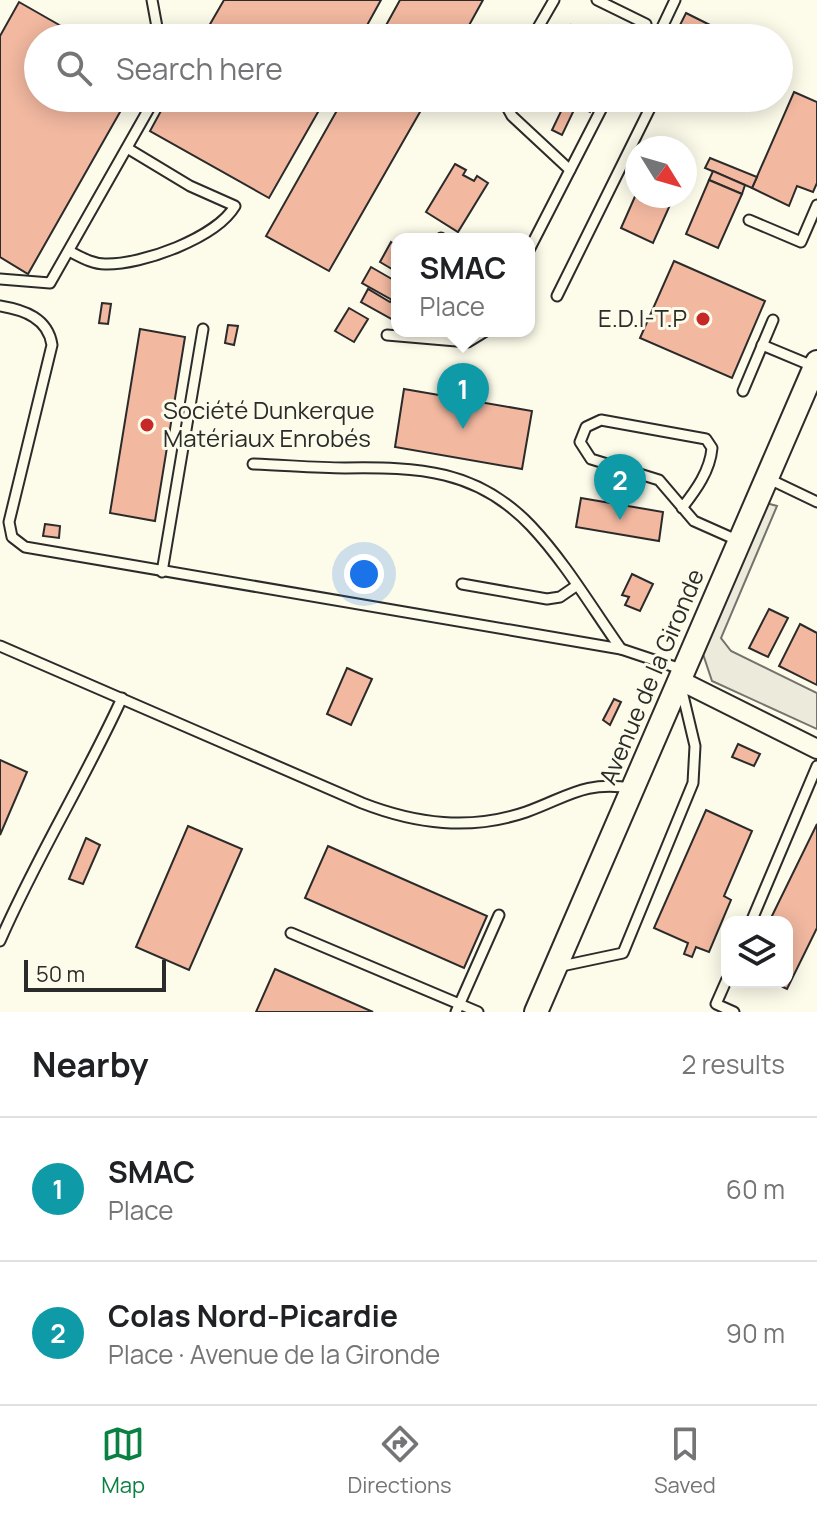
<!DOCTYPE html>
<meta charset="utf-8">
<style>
:root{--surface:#fff;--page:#f2f2f2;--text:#202124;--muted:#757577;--line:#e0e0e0;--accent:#0b8043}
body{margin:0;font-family:Manrope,sans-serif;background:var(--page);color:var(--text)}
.controls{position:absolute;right:24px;bottom:24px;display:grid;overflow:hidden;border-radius:16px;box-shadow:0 4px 20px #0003}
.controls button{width:72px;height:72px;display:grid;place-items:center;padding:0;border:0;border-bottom:2px solid var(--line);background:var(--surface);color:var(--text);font:40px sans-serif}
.compass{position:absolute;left:625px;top:136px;width:72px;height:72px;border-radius:50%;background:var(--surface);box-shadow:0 4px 20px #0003;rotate:127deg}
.scale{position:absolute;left:24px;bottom:20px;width:142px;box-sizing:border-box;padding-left:8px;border:4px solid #2b2b2b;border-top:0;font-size:22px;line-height:28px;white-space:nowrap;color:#2b2b2b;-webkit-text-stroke:6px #fdfbea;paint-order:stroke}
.you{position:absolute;left:364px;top:574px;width:28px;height:28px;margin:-20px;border:6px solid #fff;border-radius:50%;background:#1a73e8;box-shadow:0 0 0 12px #1a73e833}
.badge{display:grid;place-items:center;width:52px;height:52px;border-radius:50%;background:var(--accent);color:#fff;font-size:26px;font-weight:700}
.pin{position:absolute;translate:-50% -66px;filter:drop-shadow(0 2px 4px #0008)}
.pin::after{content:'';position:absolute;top:42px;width:28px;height:24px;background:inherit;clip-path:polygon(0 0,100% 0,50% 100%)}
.popup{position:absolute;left:391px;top:233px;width:144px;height:104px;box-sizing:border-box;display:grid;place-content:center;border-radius:16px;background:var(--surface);filter:drop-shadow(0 2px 6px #0005);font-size:26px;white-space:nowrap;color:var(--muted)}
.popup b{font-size:30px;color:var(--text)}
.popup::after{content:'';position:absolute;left:50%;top:100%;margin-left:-16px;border:16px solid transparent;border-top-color:var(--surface)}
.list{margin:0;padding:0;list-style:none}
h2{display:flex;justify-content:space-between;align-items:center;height:104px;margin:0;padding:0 32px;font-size:34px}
h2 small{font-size:26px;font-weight:400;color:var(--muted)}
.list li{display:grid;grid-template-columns:52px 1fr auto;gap:24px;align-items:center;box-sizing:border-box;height:144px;padding:0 32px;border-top:2px solid var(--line)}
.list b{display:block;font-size:30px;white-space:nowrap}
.list p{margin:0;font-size:26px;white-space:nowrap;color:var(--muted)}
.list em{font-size:26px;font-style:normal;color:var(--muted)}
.icon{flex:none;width:44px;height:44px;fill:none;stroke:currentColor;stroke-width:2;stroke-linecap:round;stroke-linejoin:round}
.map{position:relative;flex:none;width:817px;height:1012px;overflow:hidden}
.search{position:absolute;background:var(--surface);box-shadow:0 4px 20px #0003;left:24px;right:24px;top:24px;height:88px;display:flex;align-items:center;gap:20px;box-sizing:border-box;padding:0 28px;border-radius:44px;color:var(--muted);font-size:30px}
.sheet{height:392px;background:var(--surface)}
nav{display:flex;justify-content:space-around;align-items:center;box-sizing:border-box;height:112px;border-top:2px solid var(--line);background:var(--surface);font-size:22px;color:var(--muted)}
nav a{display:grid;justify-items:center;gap:4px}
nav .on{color:var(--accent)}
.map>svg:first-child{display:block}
</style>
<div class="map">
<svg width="817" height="1012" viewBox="0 0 817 1012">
<rect width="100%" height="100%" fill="#fdfbea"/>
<path fill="#ecebdb" stroke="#74746e" stroke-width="2" d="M766 503 777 506 721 638 731 651 817 693V729L712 681 702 651Z"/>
<g fill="#f2b8a0" stroke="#2b2b2b" stroke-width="2">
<path d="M224 0H381L360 38H202Z"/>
<path d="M400 0H483L462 38H379Z"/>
<path d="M19 2 82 38H38V98H128L28 274 0 257V36Z"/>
<path d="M686 13 736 38H681L675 35Z"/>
<path d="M571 25 598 38H565Z"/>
<path d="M794 92 817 102V183L813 192 797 186 789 206 752 188Z"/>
<path d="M168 98H326L269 198 150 131Z"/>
<path d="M344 98H428L329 271 266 236Z"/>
<path d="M562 98H596L590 112Z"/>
<path d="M564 105 574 110 562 135 552 130Z"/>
<path d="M710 158 757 177 752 188 705 168Z"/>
<path d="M455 164 466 170 463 175 474 181 477 176 488 183 458 232 426 212Z"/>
<path d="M713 171 745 185 742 194 709 180Z"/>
<path d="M709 180 742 194 718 248 686 234Z"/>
<path d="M637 192V196H674L653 243 621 228Z"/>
<path d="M391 242 397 246V272L380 262Z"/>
<path d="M674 261 765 301 732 378 640 338Z"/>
<path d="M371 267 397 282V322L361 302 368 289 390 302 392 300 362 283Z"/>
<path d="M102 303 111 304 108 324 99 323Z"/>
<path d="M349 308 368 319 354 342 335 331Z"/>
<path d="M228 325 238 326 234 345 225 343Z"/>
<path d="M140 329 185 337 155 521 110 513Z"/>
<path d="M404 389 532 411 522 469 395 447Z"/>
<path d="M581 498 663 512 659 541 576 527Z"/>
<path d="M45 524 60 526 59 538 43 536Z"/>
<path d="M632 574 653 584 640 611 625 605 629 597 622 595Z"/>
<path d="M769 609 788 618 768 657 749 648Z"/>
<path d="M800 624 817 633V685L779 666Z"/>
<path d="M347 668 372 679 351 725 327 714Z"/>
<path d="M614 699 621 702 610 725 603 720Z"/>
<path d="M738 744 760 754 754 766 732 757Z"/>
<path d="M0 760 27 772 0 835Z"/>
<path d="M706 810 752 831 724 896 731 900 709 952 696 947 692 957 684 954 688 943 654 928Z"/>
<path d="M817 824V928L787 989 772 982H787V922H769Z"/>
<path d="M188 826 242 849 189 970 136 947Z"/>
<path d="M86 838 100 845 83 884 69 879Z"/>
<path d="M328 846 487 916 464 968 305 898Z"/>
<path d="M275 969 373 1012H256Z"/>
</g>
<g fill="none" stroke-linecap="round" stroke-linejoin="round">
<g stroke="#2b2b2b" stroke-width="13">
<g id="service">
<path d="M152 0 159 38"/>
<path d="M597 0 646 24 638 38"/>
<path d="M532 38 554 0"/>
<path d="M657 38 675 0"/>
<path d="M502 98 512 116 570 170"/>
<path d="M749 220 801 242 817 205"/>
<path d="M441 238V239"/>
<path d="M529 250 607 98"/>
<path d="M69 251C81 257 92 264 105 264 142 265 216 238 235 206L190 186 127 148"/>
<path d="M0 279 50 283 155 98"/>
<path d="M557 296 655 98"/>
<path d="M0 306C24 310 48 318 52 345L9 522 12 537 25 547 621 649 684 670"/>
<path d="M387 335 468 342 486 331"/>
<path d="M762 345 815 367"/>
<path d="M743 391 773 320"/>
<path d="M253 464C284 465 315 468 345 468 418 467 477 469 531 526 565 562 592 608 621 649"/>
<path d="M767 478 817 502"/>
<path d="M682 508C696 490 710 471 712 448L706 439 601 420 586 427 580 442 591 459 659 480 694 521 739 541"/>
<path d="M162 572 203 329"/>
<path d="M462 584 547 599 560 597 576 586"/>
<path d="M0 646 362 803C416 824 470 831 526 812 570 796 583 781 632 788"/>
<path d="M751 922 817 766"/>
<path d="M291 933 478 1012"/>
<path d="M0 941C36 858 84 781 122 698"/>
<path d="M557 967 623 953 693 783 695 746 681 687"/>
<path d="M727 979 716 1004 734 1012"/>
<path d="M456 1012 499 915"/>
</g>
</g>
<g stroke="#2b2b2b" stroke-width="22">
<path id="minor" d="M679 680 817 749"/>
</g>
<g stroke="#2b2b2b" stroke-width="26">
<path id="tertiary" d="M536 1012 817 362"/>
</g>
<use href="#service" stroke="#fdfbea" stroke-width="9"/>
<use href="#minor" stroke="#fdfbea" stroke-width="18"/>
<use href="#tertiary" stroke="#fdfbea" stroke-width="22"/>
</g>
<g fill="#c62828" stroke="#fdfbea" stroke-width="3">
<circle cx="703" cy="319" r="8"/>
<circle cx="147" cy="425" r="8"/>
</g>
<g text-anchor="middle" stroke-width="6" stroke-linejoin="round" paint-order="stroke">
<g font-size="24" fill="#2b2b2b" stroke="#fdfbea" text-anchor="end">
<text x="687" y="327">E.D.I-T.P</text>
<text x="163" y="419" text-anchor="start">Société Dunkerque<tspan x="163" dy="28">Matériaux Enrobés</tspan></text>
</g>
<g font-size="24" fill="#2b2b2b" stroke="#fdfbea">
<text transform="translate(652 677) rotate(-67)" y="8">Avenue de la Gironde</text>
</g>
</g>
</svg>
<div class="controls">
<button><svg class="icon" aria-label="layers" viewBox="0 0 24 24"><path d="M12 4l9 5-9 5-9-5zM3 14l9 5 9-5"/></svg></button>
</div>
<svg class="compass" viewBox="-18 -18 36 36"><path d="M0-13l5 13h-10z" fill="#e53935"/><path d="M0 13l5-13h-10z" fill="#757577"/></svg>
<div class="scale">50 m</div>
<div class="you"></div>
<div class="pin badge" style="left:463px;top:429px;background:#0f9aa8">1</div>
<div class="popup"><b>SMAC</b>Place</div>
<div class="pin badge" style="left:620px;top:520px;background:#0f9aa8">2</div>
<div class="search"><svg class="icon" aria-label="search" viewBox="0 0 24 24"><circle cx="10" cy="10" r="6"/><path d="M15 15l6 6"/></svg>Search here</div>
</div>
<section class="sheet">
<h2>Nearby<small>2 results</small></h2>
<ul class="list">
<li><span class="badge" style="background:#0f9aa8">1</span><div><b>SMAC</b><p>Place</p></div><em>60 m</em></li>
<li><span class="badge" style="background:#0f9aa8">2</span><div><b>Colas Nord-Picardie</b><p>Place · Avenue de la Gironde</p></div><em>90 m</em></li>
</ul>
</section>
<nav>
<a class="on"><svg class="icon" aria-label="map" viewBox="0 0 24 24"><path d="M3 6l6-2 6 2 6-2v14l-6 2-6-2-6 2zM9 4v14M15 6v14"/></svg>Map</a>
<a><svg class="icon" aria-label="directions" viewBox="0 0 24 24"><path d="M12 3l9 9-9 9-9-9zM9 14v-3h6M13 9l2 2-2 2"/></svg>Directions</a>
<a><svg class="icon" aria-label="saved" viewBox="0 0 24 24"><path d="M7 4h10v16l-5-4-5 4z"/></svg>Saved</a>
</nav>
